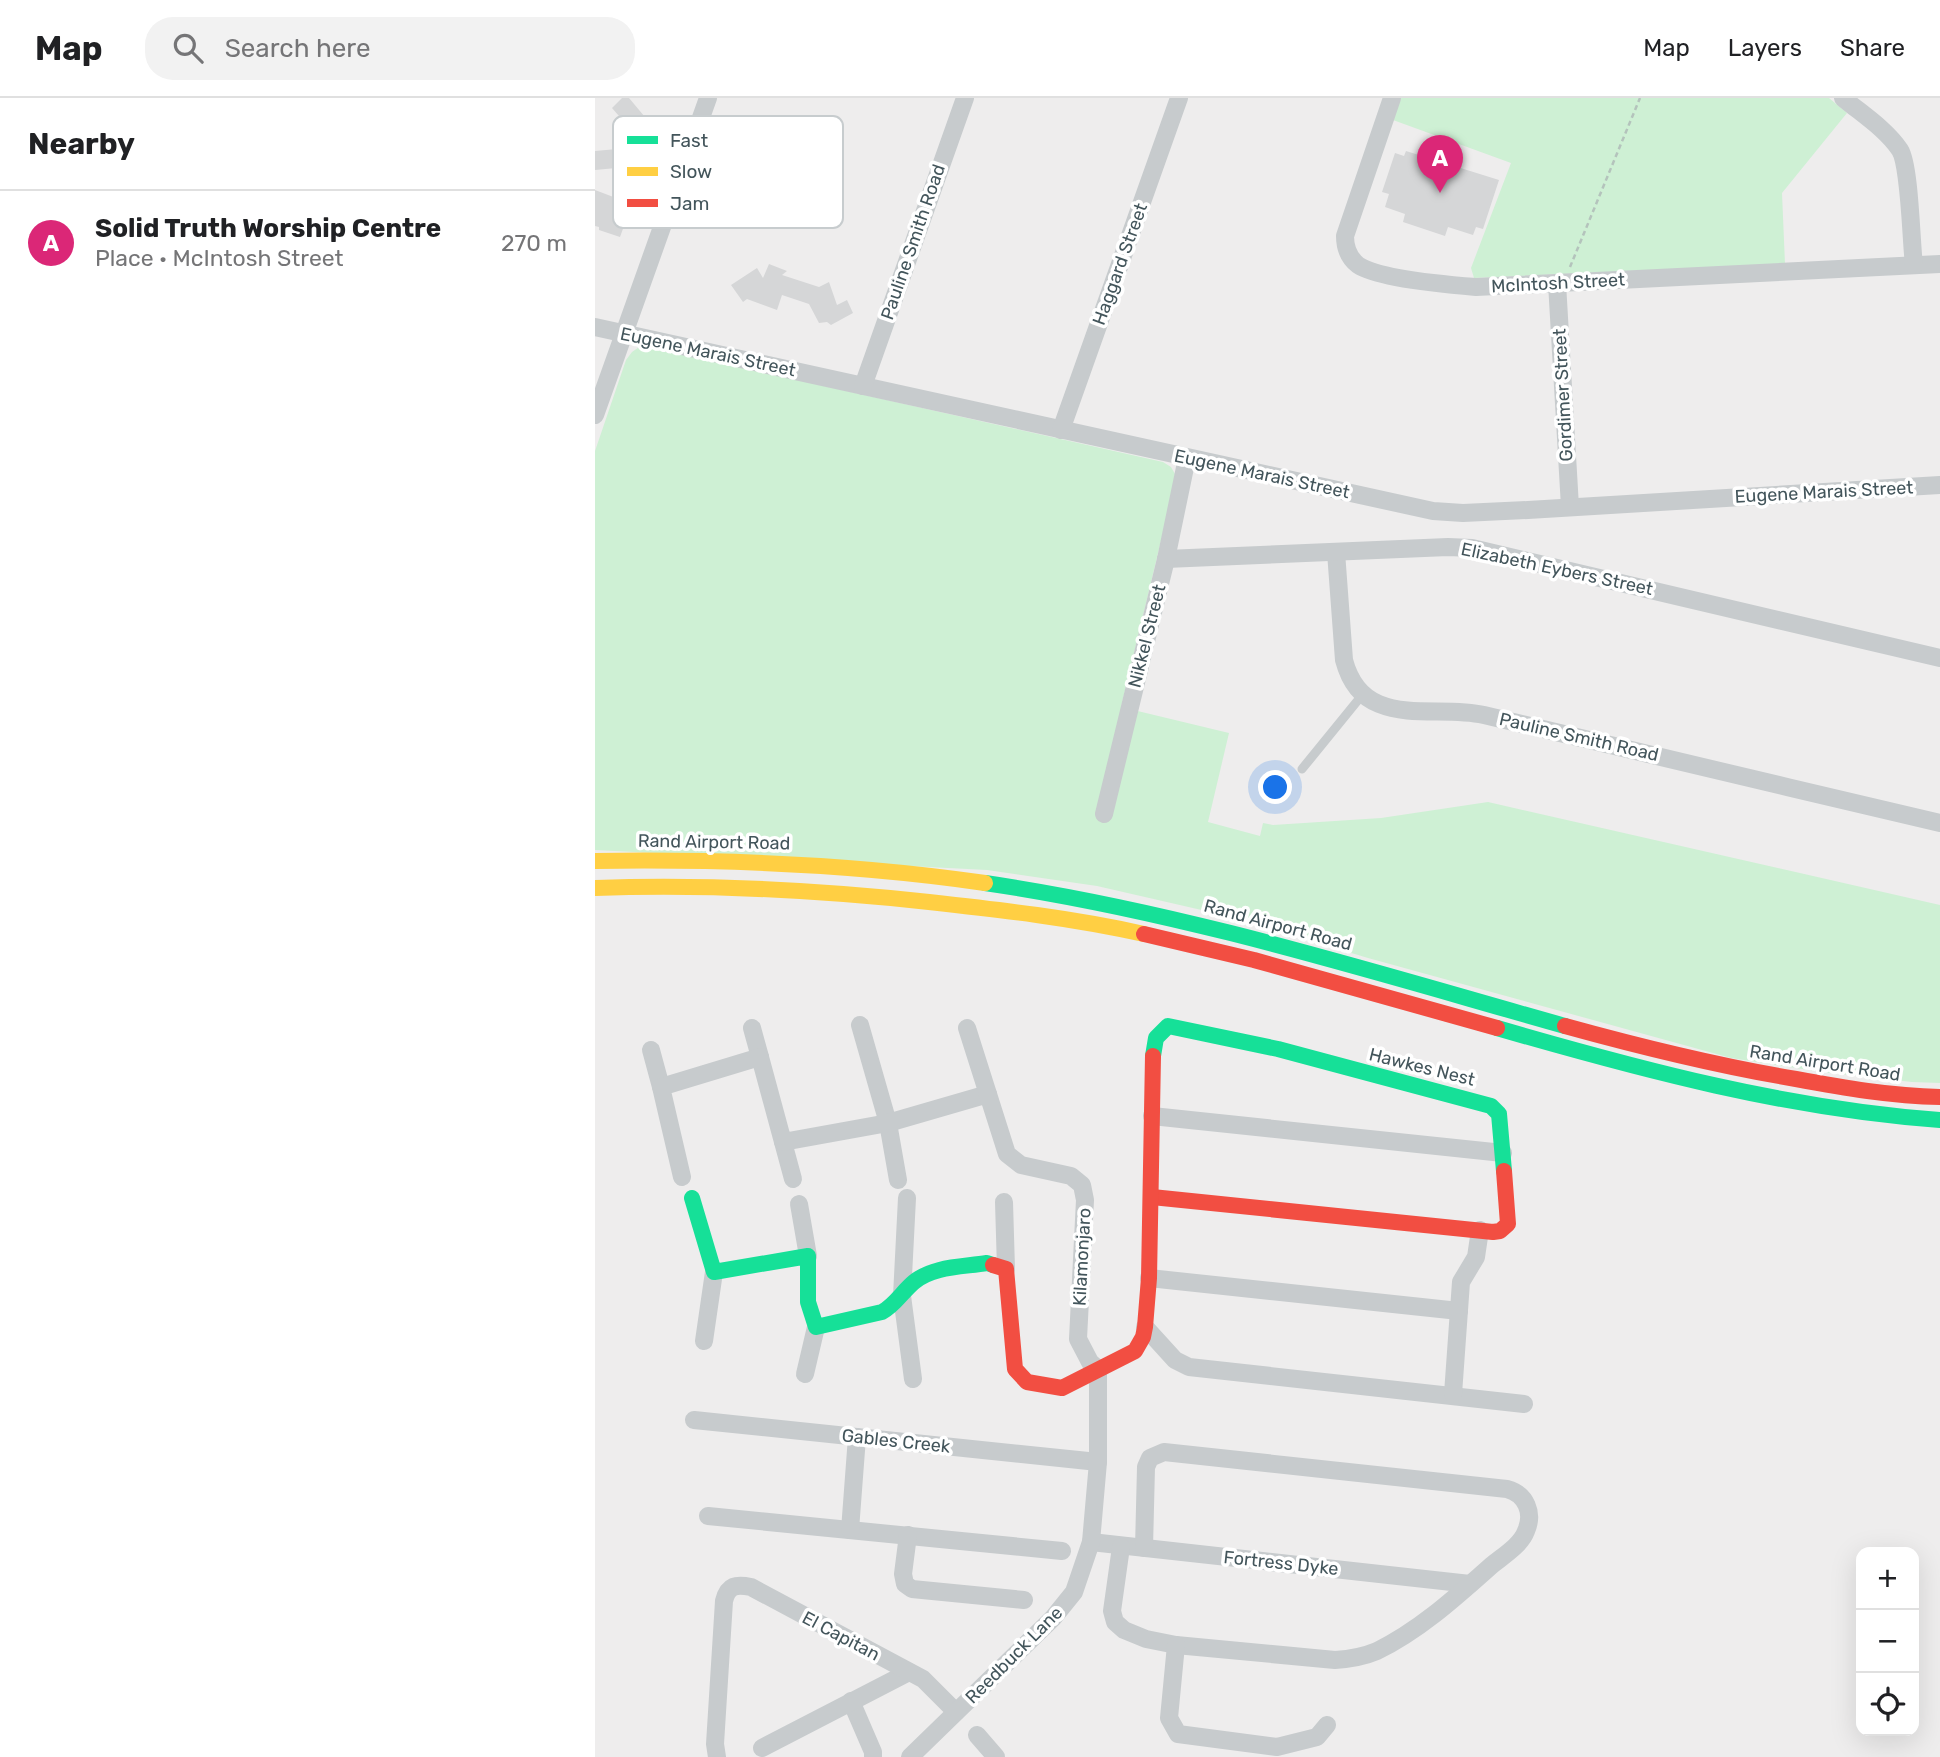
<!DOCTYPE html>
<meta charset="utf-8">
<style>
:root{--surface:#fff;--page:#f2f2f2;--text:#202124;--muted:#757577;--line:#e0e0e0;--accent:#db2777}
body{margin:0;font-family:Rubik,sans-serif;background:var(--page);color:var(--text)}
.controls{position:absolute;right:21px;bottom:21px;display:grid;overflow:hidden;border-radius:14px;box-shadow:0 7px 28px #0002}
.controls button{width:63px;height:63px;display:grid;place-items:center;padding:0;border:0;border-bottom:2px solid var(--line);background:var(--surface);color:var(--text);font:35px sans-serif}
.you{position:absolute;left:681px;top:690px;width:24px;height:24px;margin:-18px;border:5px solid #fff;border-radius:50%;background:#1a73e8;box-shadow:0 0 0 10px #1a73e833}
.badge{display:grid;place-items:center;width:46px;height:46px;border-radius:50%;background:var(--accent);color:#fff;font-size:23px;font-weight:700}
.pin{position:absolute;translate:-50% -58px;filter:drop-shadow(0 2px 4px #0008)}
.pin::after{content:'';position:absolute;top:37px;width:24px;height:21px;background:inherit;clip-path:polygon(0 0,100% 0,50% 100%)}
.list{margin:0;padding:0;list-style:none}
h2{display:flex;justify-content:space-between;align-items:center;height:91px;margin:0;padding:0 28px;font-size:30px}
h2 small{font-size:23px;font-weight:400;color:var(--muted)}
.list li{display:grid;grid-template-columns:46px 1fr auto;gap:21px;align-items:center;box-sizing:border-box;height:105px;padding:0 28px;border-top:2px solid var(--line)}
.list b{display:block;font-size:26px;white-space:nowrap}
.list p{margin:0;font-size:23px;white-space:nowrap;color:var(--muted)}
.list em{font-size:23px;font-style:normal;color:var(--muted)}
.icon{flex:none;width:38px;height:38px;fill:none;stroke:currentColor;stroke-width:2;stroke-linecap:round;stroke-linejoin:round}
.map{position:relative;flex:none;width:1345px;height:1659px;overflow:hidden}
header{display:flex;align-items:center;gap:42px;box-sizing:border-box;height:98px;padding:0 35px;background:var(--surface);border-bottom:2px solid var(--line)}
header strong{font-size:33px}
nav{display:flex;gap:38px;margin-inline-start:auto;font-size:24px}
.search{width:490px;height:63px;background:var(--page);display:flex;align-items:center;gap:18px;box-sizing:border-box;padding:0 24px;border-radius:28px;color:var(--muted);font-size:26px}
main{display:flex}
aside{flex:1;background:var(--surface)}
.map>svg:first-child{display:block}
</style>
<header>
<strong>Map</strong>
<div class="search"><svg class="icon" aria-label="search" viewBox="0 0 24 24"><circle cx="10" cy="10" r="6"/><path d="M15 15l6 6"/></svg>Search here</div>
<nav><a>Map</a><a>Layers</a><a>Share</a></nav>
</header>
<main>
<aside>
<h2>Nearby<small></small></h2>
<ul class="list">
<li><span class="badge">A</span><div><b>Solid Truth Worship Centre</b><p>Place · McIntosh Street</p></div><em>270 m</em></li>
</ul>
</aside>
<div class="map">
<svg width="1345" height="1659" viewBox="0 0 1345 1659">
<rect width="100%" height="100%" fill="#eeeded"/>
<g fill="#cef0d4">
<path d="M806 0H1234L1252 15 1187 95 1190 166 879 180 876 170 916 65 798 22Z"/>
<path d="M47 247 568 364 576 369 580 376 577 397 526 609 634 635 613 724 665 738 668 725 678 727 786 720 893 704 1345 807V985L1317 984 1227 974 1136 960 773 860 637 819 502 788 392 772 0 752V353L31 262 37 254Z"/>
</g>
<g fill="#d5d6d7">
<path d="M27 0H34L70 43 30 30 31 26 17 10Z"/>
<path d="M55 48 49 72 52 73 45 93 42 92 25 139 4 132V129L0 128V92L21 100 32 69 0 72V53Z"/>
<path d="M811 53 904 82 888 131 881 129 878 137 853 129 850 138 808 124 810 116 790 109 794 96 787 94 800 55 809 58Z"/>
<path d="M174 166 192 173 187 177 224 189 234 184 242 207 252 202 258 215 236 227 232 224 224 225 214 206 187 197 182 212 152 201 148 204 136 187 162 170 168 180Z"/>
</g>
<g fill="none" stroke-linecap="round" stroke-linejoin="round">
<path stroke="#b4c3bc" stroke-width="2.5" stroke-dasharray="5 3.5" stroke-linecap="butt" d="M975 169 1045 0"/>
<path stroke="#c7cbcd" stroke-width="9" d="M707 671 768 596"/>
<g stroke="#c7cbcd" stroke-width="18">
<path d="M797 0 750 138C750 149 754 160 763 167 783 181 856 187 881 189L1345 166"/>
<path d="M1248 0C1267 16 1291 31 1305 52 1315 68 1316 144 1319 167"/>
<path d="M962 185 975 409"/>
<path d="M0 229 838 413 868 415 933 412 1345 387"/>
<path d="M268 288 370 0"/>
<path d="M0 317 113 0"/>
<path d="M466 332 584 0"/>
<path d="M741 454 749 562C754 581 764 598 784 606 816 619 855 609 889 617 1041 654 1193 689 1345 725"/>
<path d="M571 461 853 449 877 450 1345 560"/>
<path d="M509 716 571 461 592 360"/>
<path d="M265 927 293 1025 303 1082"/>
<path d="M157 930 165 959"/>
<path d="M56 952 66 989"/>
<path d="M557 1018 908 1055"/>
<path d="M188 1044 198 1081"/>
<path d="M87 1079 66 989 165 959 188 1044 293 1025 393 996"/>
<path d="M312 1100 307 1198 318 1281"/>
<path d="M409 1104 411 1171"/>
<path d="M204 1106 213 1158"/>
<path d="M554 1180 864 1213"/>
<path d="M550 1229 580 1262 594 1269 929 1306"/>
<path d="M109 1243 119 1174"/>
<path d="M210 1276 221 1229"/>
<path d="M858 1296 866 1184 881 1159 885 1132"/>
<path d="M99 1322 503 1364"/>
<path d="M113 1418 467 1453"/>
<path d="M255 1432 262 1339"/>
<path d="M313 1437 308 1476 310 1486 317 1491 429 1502"/>
<path d="M496 1444 875 1486"/>
<path d="M526 1449 517 1513 520 1524 529 1532 551 1541 581 1547 740 1562C755 1561 768 1559 782 1553 825 1532 861 1499 897 1467 908 1458 926 1447 931 1433 939 1415 931 1396 912 1391L569 1354 555 1360 551 1369 549 1450"/>
<path d="M581 1547 574 1620 583 1636 682 1649 722 1639 732 1627"/>
<path d="M256 1603 278 1654V1659"/>
<path d="M382 1637 401 1659"/>
<path d="M167 1650 314 1574"/>
<path d="M122 1659 120 1646 129 1503C133 1487 141 1486 156 1489L328 1581 361 1614"/>
<path d="M315 1659 458 1520 479 1494 496 1444 503 1364V1271L495 1264 483 1241 490 1102 487 1087 476 1078 426 1067 412 1056 372 930"/>
</g>
<g stroke="#16e098" stroke-width="16">
<path d="M390 785C588 814 778 874 970 928"/>
<path d="M902 930C1047 972 1193 1011 1345 1022"/>
<path d="M558 958 561 940 573 928 683 951 896 1008 904 1016 909 1073"/>
<path d="M97 1100 119 1174 213 1158V1204L221 1229 287 1214C300 1207 307 1194 319 1184 338 1168 368 1169 392 1165L398 1167"/>
</g>
<g stroke="#ffcf43" stroke-width="16">
<path d="M0 763C131 761 260 766 390 785"/>
<path d="M0 790C112 786 223 792 334 804 406 812 478 820 549 836"/>
</g>
<g stroke="#f24e42" stroke-width="16">
<path d="M549 836 659 862 902 930"/>
<path d="M970 928C1046 949 1123 968 1201 981 1249 990 1296 998 1345 999"/>
<path d="M557 1099 898 1134 905 1133 913 1126 909 1073"/>
<path d="M398 1167 411 1171 420 1271 432 1284 467 1290 540 1253 548 1239 550 1229 554 1180 558 958"/>
</g>
</g>
<g text-anchor="middle" stroke-width="7" stroke-linejoin="round" paint-order="stroke">
<g font-size="18" fill="#43555b" stroke="#fff">
<text transform="translate(318 144) rotate(-71)" y="6">Pauline Smith Road</text>
<text transform="translate(525 166) rotate(-70)" y="6">Haggard Street</text>
<text transform="translate(963 185) rotate(-3)" y="6">McIntosh Street</text>
<text transform="translate(113 254) rotate(12)" y="6">Eugene Marais Street</text>
<text transform="translate(968 297) rotate(-93)" y="6">Gordimer Street</text>
<text transform="translate(667 376) rotate(12)" y="6">Eugene Marais Street</text>
<text transform="translate(1229 394) rotate(-3)" y="6">Eugene Marais Street</text>
<text transform="translate(962 471) rotate(12)" y="6">Elizabeth Eybers Street</text>
<text transform="translate(552 538) rotate(-76)" y="6">Nikkel Street</text>
<text transform="translate(984 639) rotate(13)" y="6">Pauline Smith Road</text>
<text transform="translate(119 744) rotate(1)" y="6">Rand Airport Road</text>
<text transform="translate(683 827) rotate(15)" y="6">Rand Airport Road</text>
<text transform="translate(1230 965) rotate(9)" y="6">Rand Airport Road</text>
<text transform="translate(827 969) rotate(14)" y="6">Hawkes Nest</text>
<text transform="translate(487 1159) rotate(-87)" y="6">Kilamonjaro</text>
<text transform="translate(301 1343) rotate(6)" y="6">Gables Creek</text>
<text transform="translate(686 1465) rotate(6)" y="6">Fortress Dyke</text>
<text transform="translate(246 1538) rotate(28)" y="6">El Capitan</text>
<text transform="translate(419 1557) rotate(-45)" y="6">Reedbuck Lane</text>
</g>
</g>
<rect x="18" y="18" width="230" height="112" rx="10" fill="#fff" stroke="#c7ccce" stroke-width="2"/>
<rect x="32" y="38" width="31" height="8" fill="#16e098"/>
<rect x="32" y="69" width="31" height="9" fill="#ffcf43"/>
<rect x="32" y="101" width="31" height="8" fill="#f24e42"/>
<g font-size="19" fill="#43555b">
<text x="75" y="49">Fast</text>
<text x="75" y="80">Slow</text>
<text x="75" y="112">Jam</text>
</g>
</svg>
<div class="controls">
<button>+</button>
<button>−</button>
<button><svg class="icon" aria-label="locate" viewBox="0 0 24 24"><circle cx="12" cy="12" r="6"/><path d="M12 2v4M12 18v4M2 12h4M18 12h4"/></svg></button>
</div>
<div class="you"></div>
<div class="pin badge" style="left:845px;top:95px">A</div>
</div>
</main>
